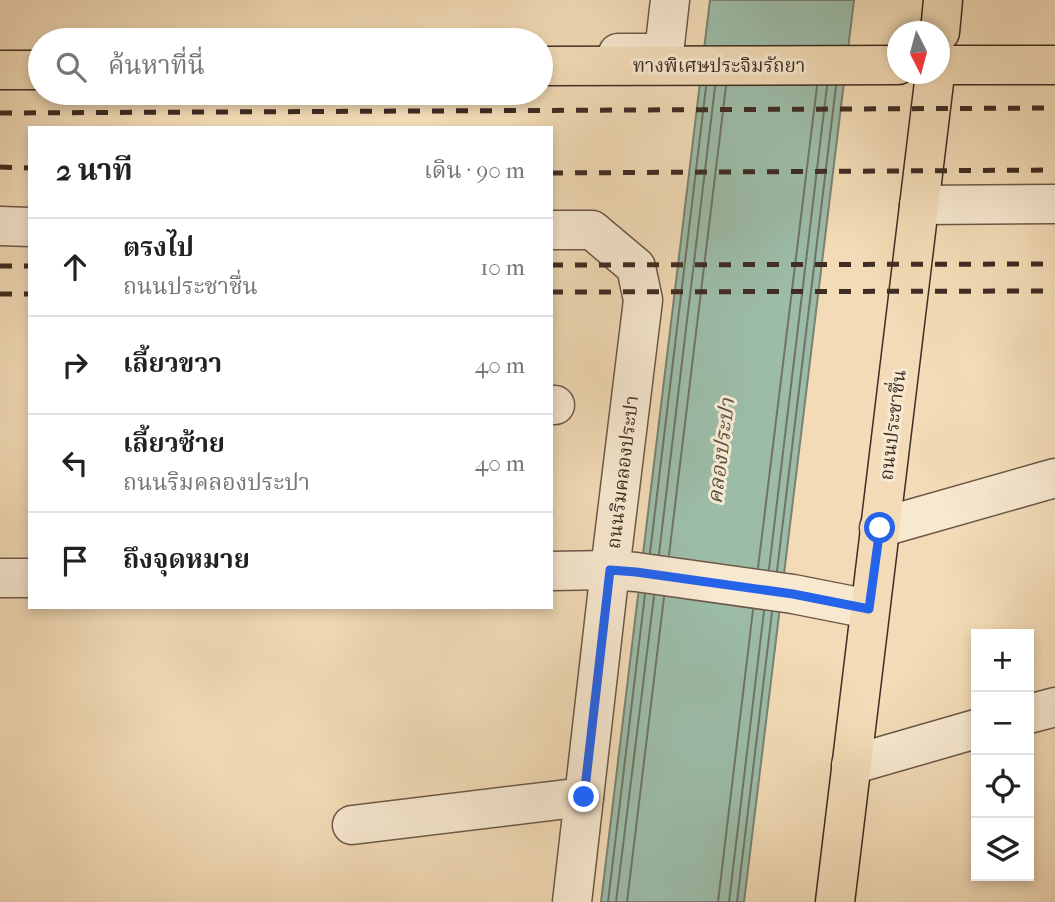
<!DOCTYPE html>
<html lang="th">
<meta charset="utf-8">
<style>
:root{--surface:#fff;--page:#f2f2f2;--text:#222;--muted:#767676;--line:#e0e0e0}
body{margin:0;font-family:"IM FELL French Canon","Noto Serif Thai",serif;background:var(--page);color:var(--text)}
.controls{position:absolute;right:21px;bottom:21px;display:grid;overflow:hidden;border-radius:0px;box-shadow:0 4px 10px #0003}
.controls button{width:63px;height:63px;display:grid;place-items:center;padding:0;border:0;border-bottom:2px solid var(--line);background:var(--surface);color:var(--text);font:35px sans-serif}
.compass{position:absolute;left:887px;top:21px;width:63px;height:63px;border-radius:50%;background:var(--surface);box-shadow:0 4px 10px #0003;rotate:174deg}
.stop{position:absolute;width:21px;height:21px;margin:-16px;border:5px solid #2563eb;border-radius:50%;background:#fff}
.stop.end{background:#2563eb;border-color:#fff;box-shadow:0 2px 7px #0008}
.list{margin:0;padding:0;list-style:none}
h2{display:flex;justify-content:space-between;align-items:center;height:91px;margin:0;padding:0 28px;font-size:30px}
h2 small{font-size:23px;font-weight:400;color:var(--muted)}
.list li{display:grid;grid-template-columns:46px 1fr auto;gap:21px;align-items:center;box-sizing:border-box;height:98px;padding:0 28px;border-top:2px solid var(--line)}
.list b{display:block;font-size:26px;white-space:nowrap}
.list p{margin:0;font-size:23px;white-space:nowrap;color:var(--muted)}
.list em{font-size:23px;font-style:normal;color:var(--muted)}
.icon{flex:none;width:38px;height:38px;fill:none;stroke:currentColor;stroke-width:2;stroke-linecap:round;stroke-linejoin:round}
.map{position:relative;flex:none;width:1055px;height:902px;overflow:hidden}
.search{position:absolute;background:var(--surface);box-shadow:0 4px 10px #0003;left:28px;top:28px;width:525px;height:77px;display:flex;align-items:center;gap:18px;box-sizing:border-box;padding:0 24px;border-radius:38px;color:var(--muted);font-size:26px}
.panel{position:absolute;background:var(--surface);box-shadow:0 4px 10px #0003;left:28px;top:126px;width:525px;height:483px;border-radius:0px}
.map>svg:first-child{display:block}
</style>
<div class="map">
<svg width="1055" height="902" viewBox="0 0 1055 902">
<rect width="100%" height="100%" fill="#f2dbb6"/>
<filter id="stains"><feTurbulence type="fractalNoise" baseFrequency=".00286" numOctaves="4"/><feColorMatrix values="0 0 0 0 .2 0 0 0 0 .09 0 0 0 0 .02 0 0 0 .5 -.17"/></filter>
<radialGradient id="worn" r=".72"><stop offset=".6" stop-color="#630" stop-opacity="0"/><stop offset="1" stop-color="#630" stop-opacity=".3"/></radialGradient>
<path fill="#9cbca8" stroke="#778273" stroke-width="2" d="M710 0H854L744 902H601Z"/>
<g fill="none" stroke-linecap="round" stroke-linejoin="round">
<g stroke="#6e7466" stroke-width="2">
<path d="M650 553 706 87"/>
<path d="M659 554 715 87"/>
<path d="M669 555 726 86"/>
<path d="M758 568 817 86"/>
<path d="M769 569 827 86"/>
<path d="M777 571 836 86"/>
<path d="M608 902 645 594"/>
<path d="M616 902 654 596"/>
<path d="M627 902 664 597"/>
<path d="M718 902 753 610"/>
<path d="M729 902 764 611"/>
<path d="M737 902 772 612"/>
</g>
<g stroke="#6c5848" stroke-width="41">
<g id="minor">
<path d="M618 53H664L670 0"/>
<path d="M919 205 1055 204"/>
<path d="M0 226 30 227"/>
<path d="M551 230H592L636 267 643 300 610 570 572 902"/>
<path d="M551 405H555"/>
<path d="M879 528 1055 478"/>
<path d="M551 571 610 570 636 572 793 594 869 609"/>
<path d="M0 578H30"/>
<path d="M1029 714 1055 707"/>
<path d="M851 765 976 729"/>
<path d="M352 825 584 797"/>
</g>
</g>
<g stroke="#3f2c23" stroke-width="41">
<g id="major">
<path d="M940 32 943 0"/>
<path d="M835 902 935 74"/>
</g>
</g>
<g stroke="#3f2c23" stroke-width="41">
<g id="highway">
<path d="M940 65H1055"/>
<path d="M541 66 898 65"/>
<path d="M0 70H40"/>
</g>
</g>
<use href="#minor" stroke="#f7e8d0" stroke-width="38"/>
<use href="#major" stroke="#f2dbb6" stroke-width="38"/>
<use href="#highway" stroke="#f2dbb6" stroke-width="38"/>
<g stroke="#3f2c23" stroke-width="5" stroke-dasharray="12 12" stroke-linecap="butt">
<path d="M0 113 1055 108"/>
<path d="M0 167 30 168"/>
<path d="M551 173 1055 170"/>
<path d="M551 265 1055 264"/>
<path d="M0 266H30"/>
<path d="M551 292 1055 291"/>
<path d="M0 294H30"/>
</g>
</g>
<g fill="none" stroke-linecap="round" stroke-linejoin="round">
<path stroke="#2563eb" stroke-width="9" d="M584 797 610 570 636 572 793 594 869 609 880 528"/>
</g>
<g text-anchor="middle" stroke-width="6" stroke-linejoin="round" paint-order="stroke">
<g font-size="19" fill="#3f2c23" stroke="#f7e8d0">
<text x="719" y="72">ทางพิเศษประจิมรัถยา</text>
<text transform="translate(892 425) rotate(-83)" y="7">ถนนประชาชื่น</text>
<text transform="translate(622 472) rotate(-83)" y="7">ถนนริมคลองประปา</text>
</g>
<g font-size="21" font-style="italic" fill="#565044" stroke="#f7e8d0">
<text transform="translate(721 451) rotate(-83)" y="7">คลองประปา</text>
</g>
</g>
<rect width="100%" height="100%" filter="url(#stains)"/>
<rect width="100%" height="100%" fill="url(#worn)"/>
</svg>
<div class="controls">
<button>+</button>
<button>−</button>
<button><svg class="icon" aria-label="locate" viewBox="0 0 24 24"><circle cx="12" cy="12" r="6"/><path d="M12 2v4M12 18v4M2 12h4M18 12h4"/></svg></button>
<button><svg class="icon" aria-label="layers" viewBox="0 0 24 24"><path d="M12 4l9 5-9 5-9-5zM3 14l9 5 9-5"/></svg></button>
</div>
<svg class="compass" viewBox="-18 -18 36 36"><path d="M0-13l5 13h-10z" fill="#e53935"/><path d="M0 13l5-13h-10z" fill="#767676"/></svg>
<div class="stop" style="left:880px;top:528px"></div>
<div class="stop end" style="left:584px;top:797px"></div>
<div class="search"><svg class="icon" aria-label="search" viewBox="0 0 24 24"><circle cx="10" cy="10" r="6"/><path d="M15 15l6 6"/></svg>ค้นหาที่นี่</div>
<section class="panel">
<h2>2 นาที<small>เดิน · 90 m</small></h2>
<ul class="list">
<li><svg class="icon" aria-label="ahead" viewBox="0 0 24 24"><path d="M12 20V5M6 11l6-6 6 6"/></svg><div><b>ตรงไป</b><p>ถนนประชาชื่น</p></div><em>10 m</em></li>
<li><svg class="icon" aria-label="right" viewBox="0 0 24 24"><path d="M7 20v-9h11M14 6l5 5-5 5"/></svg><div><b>เลี้ยวขวา</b></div><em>40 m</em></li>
<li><svg class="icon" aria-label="left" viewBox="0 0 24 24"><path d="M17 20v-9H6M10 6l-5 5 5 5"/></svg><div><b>เลี้ยวซ้าย</b><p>ถนนริมคลองประปา</p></div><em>40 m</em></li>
<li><svg class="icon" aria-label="arrive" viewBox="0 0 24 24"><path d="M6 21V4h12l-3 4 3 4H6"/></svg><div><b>ถึงจุดหมาย</b></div></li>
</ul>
</section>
</div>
